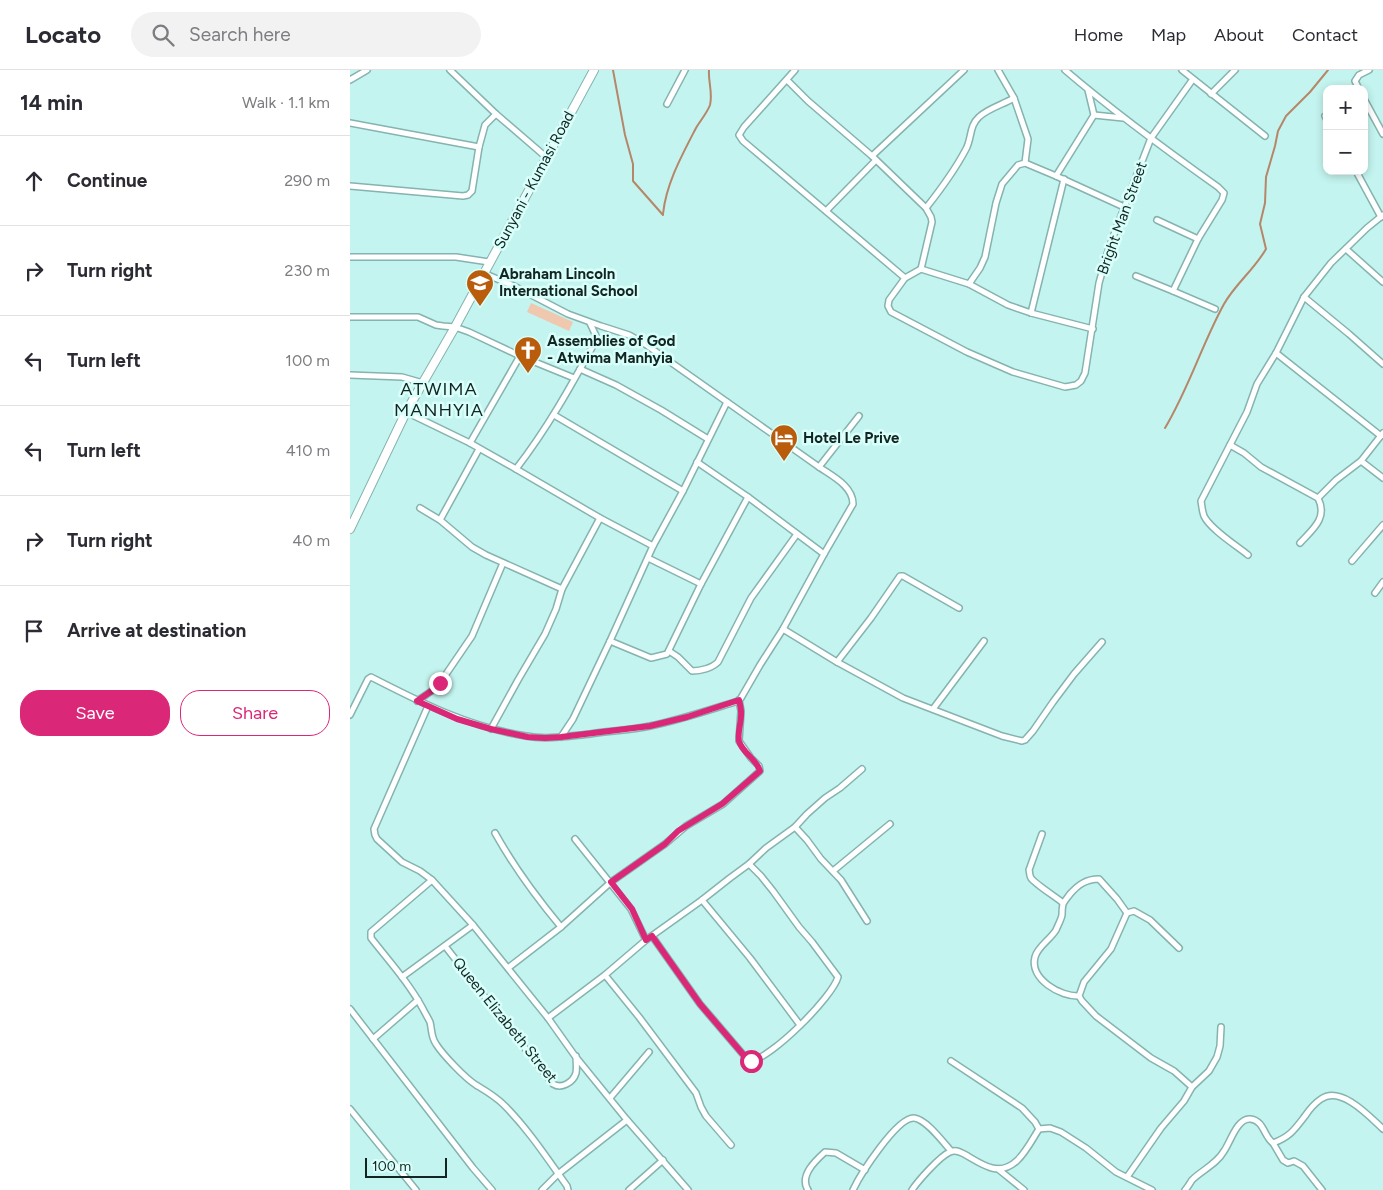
<!DOCTYPE html>
<meta charset="utf-8">
<style>
:root{--surface:#fff;--page:#f2f2f3;--text:#2b2b33;--muted:#7c7c81;--line:#e1e1e2;--accent:#db2777}
body{margin:0;font-family:Figtree,sans-serif;background:var(--page);color:var(--text)}
.controls{position:absolute;right:15px;top:15px;display:grid;overflow:hidden;border-radius:10px;box-shadow:0 2px 8px #0003}
.controls button{width:45px;height:45px;display:grid;place-items:center;padding:0;border:0;border-bottom:1px solid var(--line);background:var(--surface);color:var(--text);font:25px sans-serif}
.scale{position:absolute;left:15px;bottom:12px;width:82px;box-sizing:border-box;padding-left:5px;border:2px solid #122523;border-top:0;font-size:14px;line-height:18px;white-space:nowrap;color:#122523;-webkit-text-stroke:4px #d9fffb;paint-order:stroke}
.stop{position:absolute;width:15px;height:15px;margin:-11px;border:4px solid #db2777;border-radius:50%;background:#fff}
.stop.end{background:#db2777;border-color:#fff;box-shadow:0 1px 5px #0008}
.list{margin:0;padding:0;list-style:none}
h2{display:flex;justify-content:space-between;align-items:center;height:65px;margin:0;padding:0 20px;font-size:21px}
h2 small{font-size:16px;font-weight:400;color:var(--muted)}
.list li{display:grid;grid-template-columns:32px 1fr auto;gap:15px;align-items:center;box-sizing:border-box;height:90px;padding:0 20px;border-top:1px solid var(--line)}
.list b{display:block;font-size:19px;white-space:nowrap}
.list em{font-size:16px;font-style:normal;color:var(--muted)}
.actions{display:flex;gap:10px;padding:15px 20px}
.actions a{flex:1;padding:11px 0;border:1px solid var(--accent);border-radius:20px;text-align:center;font-size:18px;color:var(--accent)}
.actions .main{background:var(--accent);color:#fff}
.icon{flex:none;width:28px;height:28px;fill:none;stroke:currentColor;stroke-width:2;stroke-linecap:round;stroke-linejoin:round}
.map{position:relative;flex:none;width:1033px;height:1120px;overflow:hidden}
header{display:flex;align-items:center;gap:30px;box-sizing:border-box;height:70px;padding:0 25px;background:var(--surface);border-bottom:1px solid var(--line)}
header strong{font-size:24px}
nav{display:flex;gap:28px;margin-inline-start:auto;font-size:18px}
.search{width:350px;height:45px;background:var(--page);display:flex;align-items:center;gap:12px;box-sizing:border-box;padding:0 18px;border-radius:28px;color:var(--muted);font-size:19px}
main{display:flex}
aside{flex:1;background:var(--surface)}
.map>svg:first-child{display:block}
</style>
<header>
<strong>Locato</strong>
<div class="search"><svg class="icon" aria-label="search" viewBox="0 0 24 24"><circle cx="10" cy="10" r="6"/><path d="M15 15l6 6"/></svg>Search here</div>
<nav><a>Home</a><a>Map</a><a>About</a><a>Contact</a></nav>
</header>
<main>
<aside>
<h2>14 min<small>Walk · 1.1 km</small></h2>
<ul class="list">
<li><svg class="icon" aria-label="ahead" viewBox="0 0 24 24"><path d="M12 20V5M6 11l6-6 6 6"/></svg><div><b>Continue</b></div><em>290 m</em></li>
<li><svg class="icon" aria-label="right" viewBox="0 0 24 24"><path d="M7 20v-9h11M14 6l5 5-5 5"/></svg><div><b>Turn right</b></div><em>230 m</em></li>
<li><svg class="icon" aria-label="left" viewBox="0 0 24 24"><path d="M17 20v-9H6M10 6l-5 5 5 5"/></svg><div><b>Turn left</b></div><em>100 m</em></li>
<li><svg class="icon" aria-label="left" viewBox="0 0 24 24"><path d="M17 20v-9H6M10 6l-5 5 5 5"/></svg><div><b>Turn left</b></div><em>410 m</em></li>
<li><svg class="icon" aria-label="right" viewBox="0 0 24 24"><path d="M7 20v-9h11M14 6l5 5-5 5"/></svg><div><b>Turn right</b></div><em>40 m</em></li>
<li><svg class="icon" aria-label="arrive" viewBox="0 0 24 24"><path d="M6 21V4h12l-3 4 3 4H6"/></svg><div><b>Arrive at destination</b></div></li>
</ul>
<div class="actions"><a class="main">Save</a><a>Share</a></div>
</aside>
<div class="map">
<svg width="1033" height="1120" viewBox="0 0 1033 1120">
<rect width="100%" height="100%" fill="#c4f4ef"/>
<path fill="#f0c7af" d="M181 233 223 252 219 261 177 242Z"/>
<g fill="none" stroke-linecap="round" stroke-linejoin="round">
<g stroke="#b68669" stroke-width="2">
<path d="M263 0 275 65 283 94V111L313 145"/>
<path d="M313 144C316 114 332 85 346 58 350 51 357 43 360 35 363 23 358 11 359 0"/>
<path d="M815 358C839 318 852 274 874 234 886 213 904 200 916 179L910 154 915 133 916 107 925 76 928 61 936 46 960 22 978 0"/>
</g>
<g stroke="#85b3af" stroke-width="8">
<g id="minor">
<path d="M100 0 146 44 196 87"/>
<path d="M445 0 394 57 389 65 393 71 555 208"/>
<path d="M648 0 664 28 678 69 675 93"/>
<path d="M715 0C764 42 816 80 868 117L874 123 872 130 848 169 823 221"/>
<path d="M832 0 915 66"/>
<path d="M0 10 17 0"/>
<path d="M437 10 458 31 522 86 576 138 581 147 582 152 571 199"/>
<path d="M1009 19 1005 11 1009 5 1019 0"/>
<path d="M861 24 885 0"/>
<path d="M1014 29 1033 64"/>
<path d="M317 34 335 0"/>
<path d="M744 45 773 48"/>
<path d="M975 46 977 50"/>
<path d="M0 53 129 77"/>
<path d="M522 86 614 0"/>
<path d="M1006 101 1031 147"/>
<path d="M706 106 744 45 738 20"/>
<path d="M0 116 113 126 118 125 122 121 129 77 135 55 146 44"/>
<path d="M576 138C591 119 605 100 616 79 622 68 619 56 629 47 637 39 654 34 664 28"/>
<path d="M476 141 526 90"/>
<path d="M807 150 848 169"/>
<path d="M996 179 1033 212"/>
<path d="M0 187H106L139 192"/>
<path d="M786 206 823 221 865 239"/>
<path d="M619 214 630 198 635 187 646 133 652 114 668 95 675 93 706 106 774 137"/>
<path d="M954 227 999 264 1033 294"/>
<path d="M681 243 714 109"/>
<path d="M0 247H68L86 255 93 256 105 257 119 262 170 286 224 308"/>
<path d="M743 259 681 243 658 235 619 214 571 199 555 208 539 230 538 236 541 242 617 282 663 302 715 317 726 315 731 311 735 303 749 213 758 181 766 159 801 68 843 9"/>
<path d="M926 283 1031 366"/>
<path d="M230 299 266 315 311 340 358 369"/>
<path d="M0 305 52 307 73 313"/>
<path d="M56 342 120 373 166 399 250 448 303 476"/>
<path d="M204 345 333 421"/>
<path d="M120 373 170 286"/>
<path d="M880 375 894 383 911 397 968 428C978 448 963 459 950 473"/>
<path d="M1011 391 1033 408"/>
<path d="M347 392 398 427 474 484"/>
<path d="M469 397 509 346"/>
<path d="M166 399C197 359 221 316 245 272L246 266 240 253"/>
<path d="M968 428 986 410 1011 391 1033 363"/>
<path d="M70 438 90 450 122 477 136 485 212 519"/>
<path d="M90 450 129 379"/>
<path d="M898 485C887 476 860 459 854 446 852 441 852 436 851 431L897 342 907 314 926 283 954 227 981 193 1017 158 1033 145"/>
<path d="M298 488 351 514"/>
<path d="M1002 491 1033 455"/>
<path d="M1025 523 1033 512"/>
<path d="M433 559 487 592 553 628 652 666 672 671 675 670 683 661 703 632 724 604 752 572"/>
<path d="M260 571 301 588 317 584 351 514 398 427"/>
<path d="M319 581 328 587 342 601C351 601 362 598 368 592L401 528 447 464"/>
<path d="M487 592 521 548 550 506H553L609 538"/>
<path d="M67 631 83 620 90 613 122 566 153 493"/>
<path d="M78 636 24 759 25 765 27 769 52 792 70 801 82 810 123 855 198 948 225 986 277 1050 338 1120"/>
<path d="M583 639 634 571"/>
<path d="M0 645 18 609 21 607C72 633 118 657 176 666 197 670 219 666 240 664 260 661 281 660 300 656 330 650 359 640 388 631L391 628 410 595 433 559 474 484 503 434C503 416 482 406 469 397L295 274 279 265 251 256 218 244 164 216 133 203"/>
<path d="M141 659 168 610 195 564 206 539 212 519 250 448"/>
<path d="M211 667 223 649 260 571 303 476 333 421 377 332"/>
<path d="M445 757 457 770 471 789 491 810 517 851"/>
<path d="M145 763C164 797 186 827 211 857"/>
<path d="M692 764 679 800C680 802 679 805 681 808 685 814 706 827 713 833"/>
<path d="M225 769 281 839 296 870"/>
<path d="M483 801 540 754"/>
<path d="M82 810 21 862V868C39 891 59 913 73 939 75 943 78 948 80 952 82 960 81 967 86 974 93 985 115 1008 126 1015 136 1021 145 1026 154 1035 178 1059 197 1088 217 1116L218 1120"/>
<path d="M352 830 400 888 450 955"/>
<path d="M777 843 761 879 734 912 729 926 732 931 746 946 801 988 824 1001 842 1017"/>
<path d="M777 843 784 841 800 850 829 878"/>
<path d="M302 866 350 934 397 989 401 991C421 988 482 928 488 907L462 872 449 857 423 821 411 806 399 794"/>
<path d="M95 876 203 1014C211 1019 223 1013 226 1003 227 998 226 991 226 986"/>
<path d="M158 898 211 857 261 812 315 774 336 756 373 734 410 701 409 696 401 688 389 671 391 641 389 630"/>
<path d="M255 905 289 947 346 1023 351 1037 356 1046 381 1075"/>
<path d="M52 907 123 855"/>
<path d="M729 926C711 927 679 909 685 887 688 876 700 870 706 860 708 855 711 850 712 845 712 841 712 838 713 834 715 830 718 827 720 824 728 815 736 809 749 809L767 829 777 843"/>
<path d="M0 939 123 1098 142 1120"/>
<path d="M198 948 255 905 296 870 352 830 380 808 399 794 416 778 445 757 457 744 475 728 490 718 512 699"/>
<path d="M23 969 68 930"/>
<path d="M260 1028 299 982"/>
<path d="M0 1039 66 1120"/>
<path d="M689 1059 700 1058 711 1062 736 1078 766 1102 802 1120"/>
<path d="M923 1073 933 1090 938 1093 944 1091 953 1096 972 1120"/>
<path d="M648 1099 674 1120"/>
<path d="M777 1107 811 1058 834 1031 842 1017 859 1001 867 987 870 976 871 957"/>
<path d="M192 1120 208 1104 277 1050"/>
<path d="M279 1120 313 1090"/>
<path d="M458 1120C449 1106 465 1091 475 1082L486 1083 515 1100"/>
<path d="M503 1120C510 1105 547 1047 564 1048 576 1049 593 1072 601 1081"/>
<path d="M562 1120C568 1111 590 1086 600 1082 605 1079 610 1082 614 1084 623 1089 633 1096 642 1098 666 1104 678 1076 689 1059L685 1052 672 1038 601 991"/>
<path d="M835 1120C838 1117 840 1113 842 1110 852 1100 867 1094 874 1081 880 1073 887 1048 900 1049 914 1050 914 1067 923 1073 940 1067 945 1059 955 1046 959 1040 965 1033 971 1029 991 1015 1020 1047 1033 1059"/>
</g>
</g>
<g stroke="#85b3af" stroke-width="10">
<path id="primary" d="M0 459 56 342 105 257 244 0"/>
</g>
<use href="#minor" stroke="#fff" stroke-width="5"/>
<use href="#primary" stroke="#fff" stroke-width="8"/>
</g>
<g fill="none" stroke-linecap="round" stroke-linejoin="round">
<path stroke="#db2777" stroke-width="6" d="M90 613 83 620 67 631 107 649 141 659 178 667 195 668 211 667 300 656 337 647 389 630C390 634 391 638 391 642 392 651 387 662 389 671 392 683 407 689 410 701L372 734 336 756 328 761 315 774 261 812 282 839 296 870 302 866 350 934 397 989 401 991"/>
</g>
<defs>
<g id="school-pin" transform="scale(1.4375)"><path d="M0 17L-7.5 6A9.5 9.5 0 1 1 7.5 6Z" fill="#b95c0b" stroke="#d9fffb"/><path d="M0-5L7-2L0 1L-7-2ZM-4 1L0 2.5L4 1V4Q0 6-4 4Z" fill="#fff"/></g>
<g id="church-pin" transform="scale(1.4375)"><path d="M0 17L-7.5 6A9.5 9.5 0 1 1 7.5 6Z" fill="#b95c0b" stroke="#d9fffb"/><path d="M-1.2-6h2.4v3.5h3.3v2.4h-3.3V6h-2.4V-.1h-3.3v-2.4h3.3Z" fill="#fff"/></g>
<g id="hotel-pin" transform="scale(1.4375)"><path d="M0 17L-7.5 6A9.5 9.5 0 1 1 7.5 6Z" fill="#b95c0b" stroke="#d9fffb"/><path d="M-6-4.5h1.5V1H6V5H4.5V3h-9V5H-6ZM-4 0a1.8 1.8 0 1 1 3.6 0ZM.5 0V-2.5h3Q6-2.5 6 0Z" fill="#fff"/></g>
</defs>
<g fill-rule="evenodd">
<use href="#school-pin" x="130" y="213"/>
<use href="#church-pin" x="178" y="280"/>
<use href="#hotel-pin" x="434" y="368"/>
</g>
<g text-anchor="middle" stroke-width="5" stroke-linejoin="round" paint-order="stroke">
<g font-size="15" fill="#122523" stroke="#d9fffb">
<text transform="translate(184 110) rotate(-62)" y="5">Sunyani - Kumasi Road</text>
<text transform="translate(772 148) rotate(-70)" y="5">Bright Man Street</text>
<text transform="translate(155 950) rotate(51)" y="5">Queen Elizabeth Street</text>
</g>
<g font-size="15" font-weight="bold" fill="#122523" stroke="#d9fffb" text-anchor="start">
<text x="149" y="209">Abraham Lincoln<tspan x="149" dy="17">International School</tspan></text>
<text x="197" y="276">Assemblies of God<tspan x="197" dy="17">- Atwima Manhyia</tspan></text>
<text x="453" y="373">Hotel Le Prive</text>
</g>
<g font-size="18" letter-spacing="1" fill="#122523" stroke="#d9fffb">
<text x="89" y="325">ATWIMA<tspan x="89" dy="21">MANHYIA</tspan></text>
</g>
</g>
</svg>
<div class="controls">
<button>+</button>
<button>−</button>
</div>
<div class="scale">100 m</div>
<div class="stop" style="left:401px;top:991px"></div>
<div class="stop end" style="left:90px;top:613px"></div>
</div>
</main>
